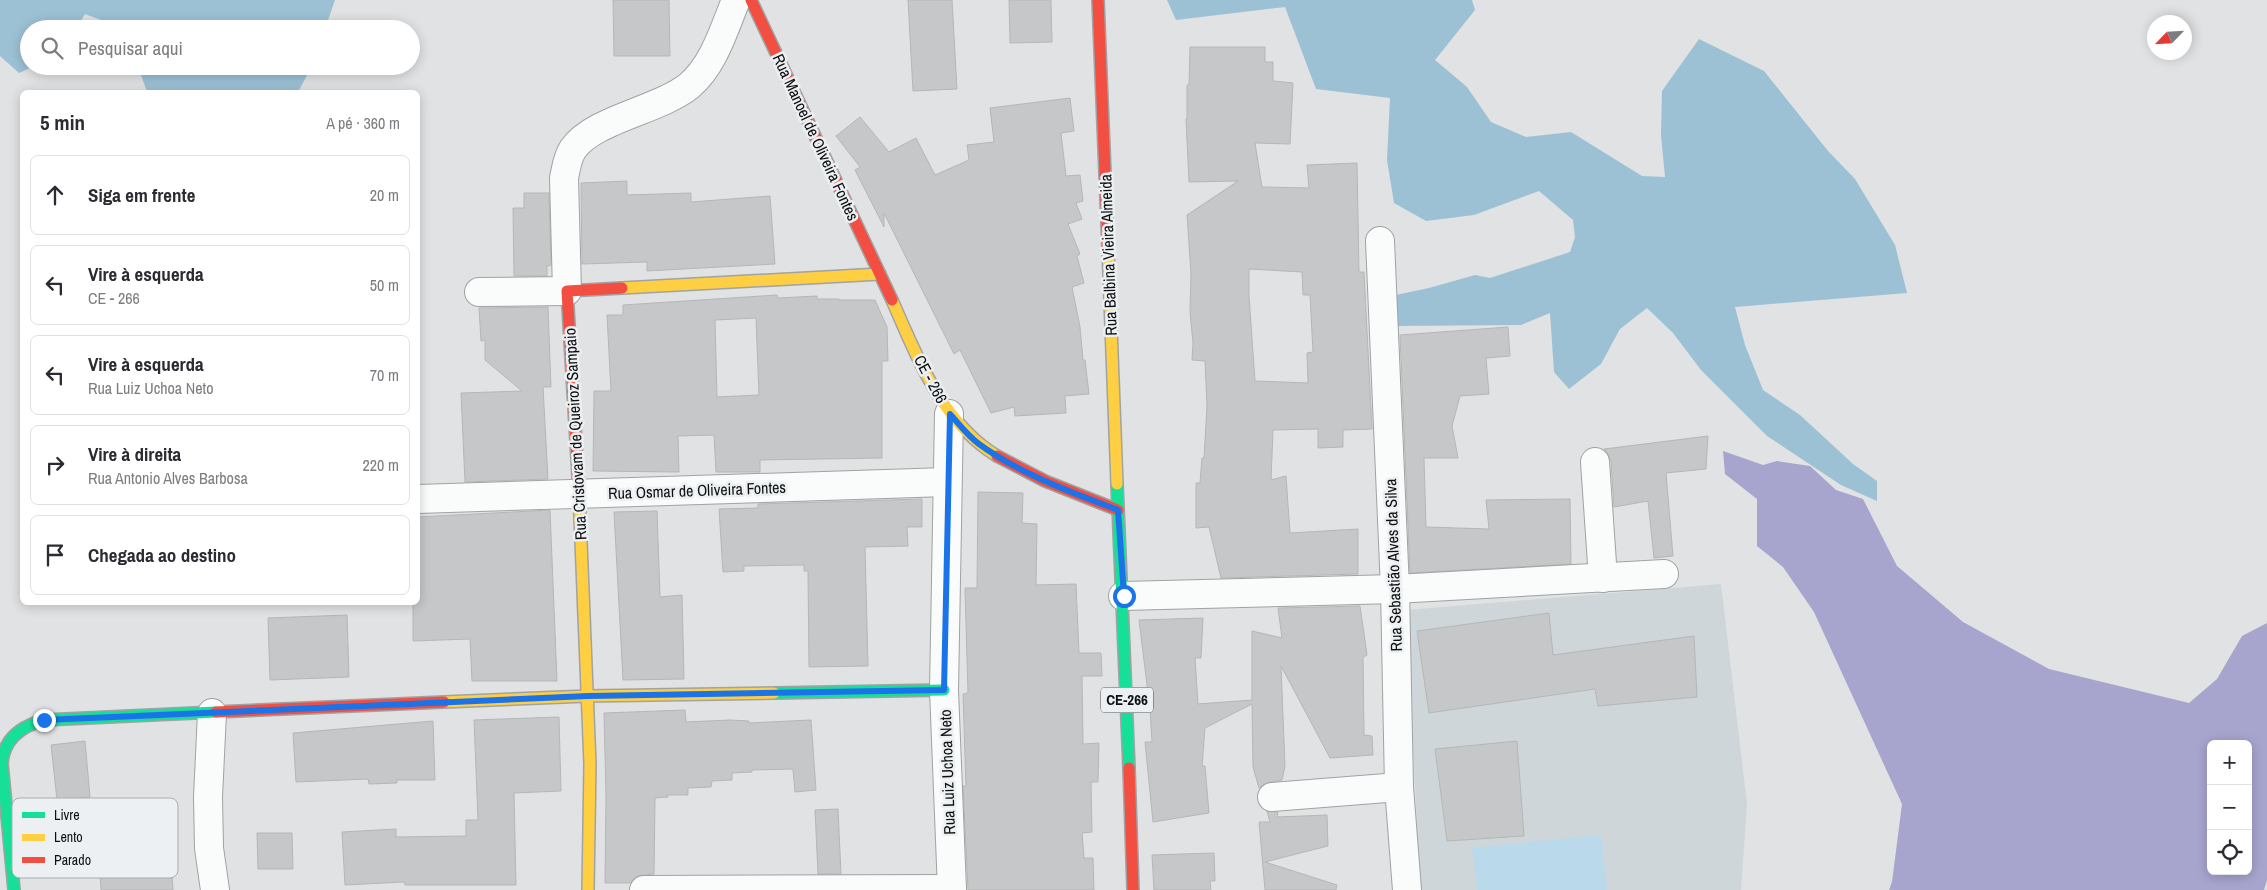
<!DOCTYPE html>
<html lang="pt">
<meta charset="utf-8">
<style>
:root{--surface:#fff;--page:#f2f2f3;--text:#2b2b33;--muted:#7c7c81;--line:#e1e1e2}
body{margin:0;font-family:"Archivo Narrow",sans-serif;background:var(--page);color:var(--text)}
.controls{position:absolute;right:15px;bottom:15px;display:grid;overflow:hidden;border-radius:8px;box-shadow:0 2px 12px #0003}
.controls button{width:45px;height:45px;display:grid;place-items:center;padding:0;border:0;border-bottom:1px solid var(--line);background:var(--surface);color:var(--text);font:25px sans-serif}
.compass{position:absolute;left:2147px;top:15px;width:45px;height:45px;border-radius:50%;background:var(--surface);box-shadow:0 2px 12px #0003;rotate:245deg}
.stop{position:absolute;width:15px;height:15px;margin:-11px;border:4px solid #1a73e8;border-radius:50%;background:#fff}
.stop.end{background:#1a73e8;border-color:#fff;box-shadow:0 1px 5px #0008}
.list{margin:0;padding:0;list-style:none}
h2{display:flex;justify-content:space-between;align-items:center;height:65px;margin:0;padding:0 20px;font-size:21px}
h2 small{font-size:16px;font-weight:400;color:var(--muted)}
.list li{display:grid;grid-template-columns:32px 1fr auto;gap:15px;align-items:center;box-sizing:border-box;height:80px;margin:0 10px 10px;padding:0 10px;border:1px solid var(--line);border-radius:8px}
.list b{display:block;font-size:19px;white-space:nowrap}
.list p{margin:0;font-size:16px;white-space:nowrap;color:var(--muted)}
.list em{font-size:16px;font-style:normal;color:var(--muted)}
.icon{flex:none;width:28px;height:28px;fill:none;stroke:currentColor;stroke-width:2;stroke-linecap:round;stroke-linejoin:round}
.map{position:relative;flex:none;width:2267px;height:890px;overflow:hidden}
.search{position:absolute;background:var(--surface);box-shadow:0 2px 12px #0003;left:20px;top:20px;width:400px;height:55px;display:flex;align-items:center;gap:12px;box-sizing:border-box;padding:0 18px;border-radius:28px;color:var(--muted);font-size:19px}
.panel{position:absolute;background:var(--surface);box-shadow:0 2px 12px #0003;left:20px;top:90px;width:400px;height:515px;border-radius:8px}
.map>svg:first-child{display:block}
</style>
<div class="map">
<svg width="2267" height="890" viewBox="0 0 2267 890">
<rect width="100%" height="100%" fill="#e0e2e4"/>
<path fill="#cfd6da" d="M1721 584 1747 804 1741 890H1422L1418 848 1406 610Z"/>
<path fill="#bad9eb" d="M1601 835 1607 890H1477L1472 848Z"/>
<g fill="#9cc1d5">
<path d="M0 0H335L325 29H125L85 14 76 29H29V66H34L19 73 0 56Z"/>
<path d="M1167 0H1472L1475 10 1435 60 1467 87 1491 122 1526 137 1571 132 1642 176 1665 177 1661 135 1662 91 1699 39 1764 71 1828 151 1855 179 1895 245 1907 293 1735 307 1745 345 1763 390 1800 415 1853 464 1877 481V501L1841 485 1767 436 1701 370 1673 333 1647 308 1620 329 1601 364 1569 389 1554 372 1550 313 1521 325 1396 326 1391 296 1429 288 1475 275 1490 278 1570 252 1575 237 1573 220 1539 191 1474 215 1426 221 1394 203 1387 160 1390 98 1316 89 1285 7 1176 20Z"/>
<path d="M138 66H312L298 92H147Z"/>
</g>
<path fill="#a7a4ce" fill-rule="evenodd" d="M1723 451 1763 465 1777 461 1810 466 1836 490 1863 499 1897 566 1963 622 2049 669 2189 703 2217 679 2242 636 2267 623V880L2264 890H1889L1892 882 1902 804 1814 612 1783 567 1757 546V499L1725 474ZM2211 744H2248V871H2211Z"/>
<g fill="#c5c7c8" stroke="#b5b7b7" fill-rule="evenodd">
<path d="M613 0H669L670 56H614Z"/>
<path d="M908 0H952L957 89 913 91Z"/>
<path d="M1009 0H1051L1052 42 1010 43Z"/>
<path d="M1190 47H1265V62H1273V81L1293 83 1290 144 1255 143 1262 187 1309 188 1307 165 1357 163 1359 272H1364L1372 429 1343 430V447L1318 448V429L1273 430 1271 480 1286 476 1290 533 1358 529V574L1221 578 1209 527 1196 528V483H1200L1202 458H1204L1207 406 1205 361 1192 360 1193 343 1190 312 1191 273 1187 215 1238 181 1189 182 1186 119H1187V85H1189ZM1249 269 1302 272 1303 295H1310L1313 352 1307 353 1308 383 1255 381 1249 296Z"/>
<path d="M1070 98 1074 131 1061 133 1066 176 1080 175 1083 201 1076 203 1082 219 1068 224 1080 254 1077 256 1084 283 1072 287 1080 327 1083 360H1085L1089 394 1065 396 1066 413 1015 416 1014 407 991 413 960 350 954 354 884 213V227L855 170 860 167 836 136 860 117 889 152 916 138 935 175 969 160 967 145 994 142 990 108Z"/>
<path d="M627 181V195L691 193V202L770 196 775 264 647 271V262L582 264 581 183Z"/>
<path d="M524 193H549L551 265 547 266V276H514L513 208H524Z"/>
<path d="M777 295 778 298 817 296V299H839V300H875L887 327 888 361H882V458L760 460V472H716L714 435 678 436 679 472 593 471 594 391H611L607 315H623V305ZM756 318 759 395 717 397 715 320Z"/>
<path d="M548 307 551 387H543L548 479 465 482 461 393 522 391 485 360V340L481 341 479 308Z"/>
<path d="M1508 327 1510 356 1486 358 1489 394 1460 396 1452 426 1458 458H1424L1426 527 1489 529 1486 500 1570 499 1571 564 1410 573 1400 335Z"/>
<path d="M1708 436 1706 469 1666 473 1673 556 1654 558 1648 501 1614 507 1611 461 1608 454 1604 449Z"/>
<path d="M978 492 1023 493 1022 523 1037 524 1036 585 1076 584 1079 653H1101L1102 676H1082L1083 744 1099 743 1098 782H1091L1092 832 1082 833 1084 858H1093L1094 890H968L963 786H966L963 694 968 693 965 588H977Z"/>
<path d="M922 499V527H907L908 546 865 547 868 666 809 667 808 571H804V565L744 566V571L723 572 719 509 758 508V504Z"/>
<path d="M550 510 557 681H472L470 639 413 641V602H418V517Z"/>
<path d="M657 511 660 597 682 595 684 679 623 680 614 512Z"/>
<path d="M1360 606 1367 655 1363 657 1364 735 1372 736 1373 755 1330 758 1281 666 1285 766 1282 780 1270 782 1259 788 1253 767 1252 704 1205 728 1202 766H1205L1209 813 1153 822 1145 742H1152L1150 709 1139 620 1203 618 1201 658H1195L1198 704 1252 700V631L1282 638 1278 608Z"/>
<path d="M1549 613 1553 655 1694 636 1697 697 1598 706 1595 689 1429 713 1417 631Z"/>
<path d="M347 615 349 677 270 680 268 618Z"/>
<path d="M685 710 686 722 730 720 749 721V723L811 720 816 790 795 792 793 769 752 770V772L732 773V780L712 781 711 787 688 788V795H667L668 797 655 798 654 874 637 876 630 883H605L606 795 604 713Z"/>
<path d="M559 717 561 791 514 793 516 885H405L404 882 345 885 342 832 396 829V837L466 836V820H478L474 720Z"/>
<path d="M433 721 435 780H397V783L369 784 368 779 296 782 293 733Z"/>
<path d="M85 741 90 797 57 800 51 745Z"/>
<path d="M1517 741 1524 836 1447 841 1435 749Z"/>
<path d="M838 809 841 874H818L815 810Z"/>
<path d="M1267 811 1278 812 1277 817 1327 815 1328 846 1265 862 1337 885 1336 890H1265L1259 822H1270Z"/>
<path d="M257 833H292L293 869H258Z"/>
<path d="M1214 853 1215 881H1210L1211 890H1154L1152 855Z"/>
<path d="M171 854 173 890H101L99 856Z"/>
</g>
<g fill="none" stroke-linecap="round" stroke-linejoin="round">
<g stroke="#a0a2a3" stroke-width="30">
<g id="street">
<path d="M1380 241 1395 589 1399 787 1407 890"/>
<path d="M479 292 567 291 564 178C566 169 567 158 573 149 594 119 657 111 689 86 714 65 724 29 736 0"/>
<path d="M949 414 944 690 952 890"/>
<path d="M1595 462 1603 578"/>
<path d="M418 499 947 482"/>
<path d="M1123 596 1395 589 1664 574"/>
<path d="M212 713 208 797 209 848 215 890"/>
<path d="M1272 797 1399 787"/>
<path d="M644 890 952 889"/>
</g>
</g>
<g stroke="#a0a2a3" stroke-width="14">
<g id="fast">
<path d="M1117 484 1129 768"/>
<path d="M774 693 944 690"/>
<path d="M14 890 2 763C4 738 22 726 44 720L216 712"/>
</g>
</g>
<g stroke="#a0a2a3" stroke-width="14">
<g id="slow">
<path d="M1108 248 1117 484"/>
<path d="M622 288 880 274"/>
<path d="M892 300C917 357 942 423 997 456"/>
<path d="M579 492 590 764 588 890"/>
<path d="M444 702 588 696 774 693"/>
</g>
</g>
<g stroke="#a0a2a3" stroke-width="14">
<g id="jam">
<path d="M751 0 892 300"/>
<path d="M1098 0 1108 248"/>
<path d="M997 456 1045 481 1118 510"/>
<path d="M579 492 567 291 622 288"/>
<path d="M216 712 444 702"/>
<path d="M1129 768 1133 890"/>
</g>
</g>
<use href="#street" stroke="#fafbfb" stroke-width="28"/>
<use href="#fast" stroke="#16e098" stroke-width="11"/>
<use href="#slow" stroke="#ffcf43" stroke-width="11"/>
<use href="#jam" stroke="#f24e42" stroke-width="11"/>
</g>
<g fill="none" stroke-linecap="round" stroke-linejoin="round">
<path stroke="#1a73e8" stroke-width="6" d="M44 720 588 696 944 690 950 414C959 424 968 436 979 444 1020 474 1071 492 1118 510L1124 596"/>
</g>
<g text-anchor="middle" stroke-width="5" stroke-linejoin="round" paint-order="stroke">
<rect fill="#ecf0f2" stroke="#515354" stroke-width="1" x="1101" y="687.5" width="52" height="25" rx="4"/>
<g font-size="15" font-weight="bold" fill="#0f1011">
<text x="1127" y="705">CE-266</text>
</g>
<g font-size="16" fill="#0f1011" stroke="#ecf0f2">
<text transform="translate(816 137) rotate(65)" y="6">Rua Manoel de Oliveira Fontes</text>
<text transform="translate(1108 255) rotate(-92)" y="6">Rua Balbina Vieira Almeida</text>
<text transform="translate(931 379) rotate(62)" y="6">CE - 266</text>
<text transform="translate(575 434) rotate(-93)" y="6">Rua Cristovam de Queiroz Sampaio</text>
<text transform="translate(697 490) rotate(-2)" y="6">Rua Osmar de Oliveira Fontes</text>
<text transform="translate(1393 565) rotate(-92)" y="6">Rua Sebastião Alves da Silva</text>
<text transform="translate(947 772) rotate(-92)" y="6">Rua Luiz Uchoa Neto</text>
</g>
</g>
<rect x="12" y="798" width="166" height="80" rx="8" fill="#ecf0f2" stroke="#aaadae" stroke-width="1"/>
<rect x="22" y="812" width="23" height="6" fill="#16e098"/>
<rect x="22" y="834" width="23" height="7" fill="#ffcf43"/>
<rect x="22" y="857" width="23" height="6" fill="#f24e42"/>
<g font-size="14" fill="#0f1011">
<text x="54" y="820">Livre</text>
<text x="54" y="842">Lento</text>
<text x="54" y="865">Parado</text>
</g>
</svg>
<div class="controls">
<button>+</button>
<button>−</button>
<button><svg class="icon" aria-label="locate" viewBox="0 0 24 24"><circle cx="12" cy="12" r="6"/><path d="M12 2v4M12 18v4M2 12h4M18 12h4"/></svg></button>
</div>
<svg class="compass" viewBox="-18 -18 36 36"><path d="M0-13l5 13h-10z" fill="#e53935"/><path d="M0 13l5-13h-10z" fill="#7c7c81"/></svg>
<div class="stop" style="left:1124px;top:596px"></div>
<div class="stop end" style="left:44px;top:720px"></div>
<div class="search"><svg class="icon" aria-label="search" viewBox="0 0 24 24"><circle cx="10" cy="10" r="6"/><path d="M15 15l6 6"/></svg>Pesquisar aqui</div>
<section class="panel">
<h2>5 min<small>A pé · 360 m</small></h2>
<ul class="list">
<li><svg class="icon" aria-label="ahead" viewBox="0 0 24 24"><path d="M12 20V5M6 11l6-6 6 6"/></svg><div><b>Siga em frente</b></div><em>20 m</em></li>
<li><svg class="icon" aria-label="left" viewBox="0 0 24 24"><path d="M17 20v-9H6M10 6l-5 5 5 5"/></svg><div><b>Vire à esquerda</b><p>CE - 266</p></div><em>50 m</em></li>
<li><svg class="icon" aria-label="left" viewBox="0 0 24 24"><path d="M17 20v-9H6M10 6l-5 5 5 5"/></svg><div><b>Vire à esquerda</b><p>Rua Luiz Uchoa Neto</p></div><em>70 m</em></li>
<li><svg class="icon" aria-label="right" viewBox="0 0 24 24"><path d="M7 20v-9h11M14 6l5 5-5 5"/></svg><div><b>Vire à direita</b><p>Rua Antonio Alves Barbosa</p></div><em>220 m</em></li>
<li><svg class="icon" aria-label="arrive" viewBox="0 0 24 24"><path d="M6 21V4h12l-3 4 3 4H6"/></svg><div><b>Chegada ao destino</b></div></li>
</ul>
</section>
</div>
